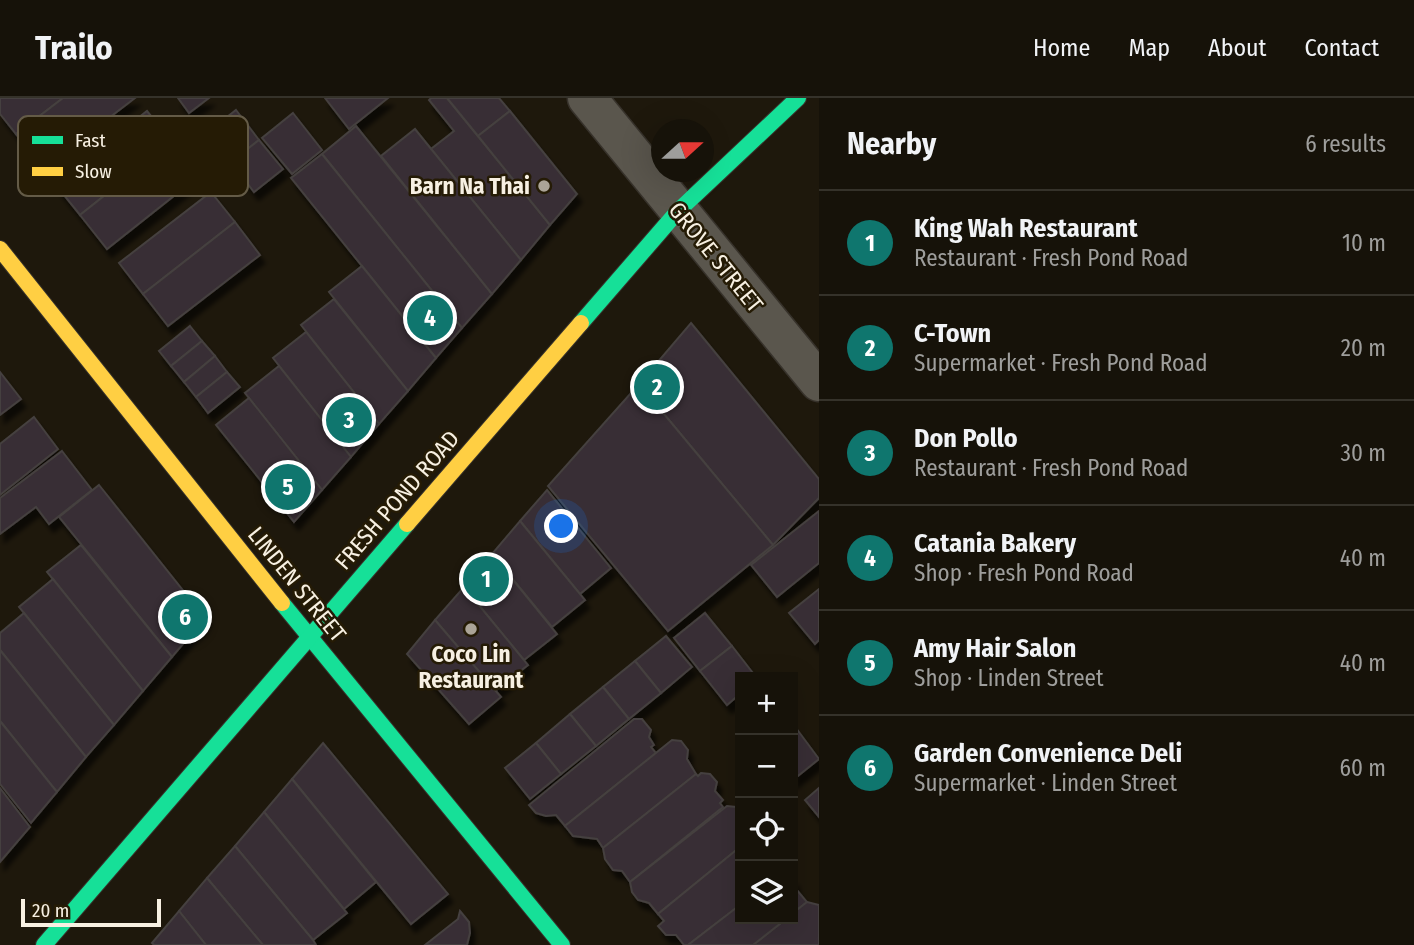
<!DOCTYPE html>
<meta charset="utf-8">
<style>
:root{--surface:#161209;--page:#1f1b12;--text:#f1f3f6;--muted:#9e9e9c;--line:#35322a;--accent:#0f766e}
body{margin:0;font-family:"Fira Sans Condensed",sans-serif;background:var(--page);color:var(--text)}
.controls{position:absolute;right:21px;bottom:21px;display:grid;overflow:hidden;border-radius:0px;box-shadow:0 7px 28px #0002}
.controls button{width:63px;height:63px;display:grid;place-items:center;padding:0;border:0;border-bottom:2px solid var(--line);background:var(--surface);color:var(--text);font:35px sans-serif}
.compass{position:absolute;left:651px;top:21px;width:63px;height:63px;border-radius:50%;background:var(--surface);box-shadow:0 7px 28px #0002;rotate:69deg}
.scale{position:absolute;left:21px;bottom:18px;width:140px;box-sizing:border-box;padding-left:7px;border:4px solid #f7f0e2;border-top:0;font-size:19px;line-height:24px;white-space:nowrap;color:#f7f0e2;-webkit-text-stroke:5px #251b05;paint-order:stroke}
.you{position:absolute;left:562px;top:429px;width:24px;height:24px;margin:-18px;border:5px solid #fff;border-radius:50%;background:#1a73e8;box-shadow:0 0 0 10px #1a73e833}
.badge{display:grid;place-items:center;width:46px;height:46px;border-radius:50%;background:var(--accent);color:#fff;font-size:23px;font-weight:700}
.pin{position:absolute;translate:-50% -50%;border:4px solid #fff;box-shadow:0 2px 7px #0006}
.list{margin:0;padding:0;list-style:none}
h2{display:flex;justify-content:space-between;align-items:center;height:91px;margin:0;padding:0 28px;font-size:30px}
h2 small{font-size:23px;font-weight:400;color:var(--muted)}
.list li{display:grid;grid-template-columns:46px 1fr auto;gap:21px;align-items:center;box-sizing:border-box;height:105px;padding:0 28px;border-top:2px solid var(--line)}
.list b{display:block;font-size:26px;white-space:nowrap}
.list p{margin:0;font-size:23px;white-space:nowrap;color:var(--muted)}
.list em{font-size:23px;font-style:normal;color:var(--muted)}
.icon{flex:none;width:38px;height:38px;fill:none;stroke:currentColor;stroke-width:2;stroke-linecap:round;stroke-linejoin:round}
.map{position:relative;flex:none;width:819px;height:847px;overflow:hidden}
header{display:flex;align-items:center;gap:42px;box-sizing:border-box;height:98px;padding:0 35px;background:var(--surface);border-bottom:2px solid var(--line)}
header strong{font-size:33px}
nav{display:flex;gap:38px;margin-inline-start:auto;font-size:24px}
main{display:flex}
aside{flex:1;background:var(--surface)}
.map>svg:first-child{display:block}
</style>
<header>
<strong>Trailo</strong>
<nav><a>Home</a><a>Map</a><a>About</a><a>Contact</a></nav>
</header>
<main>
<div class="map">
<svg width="819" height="847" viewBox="0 0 819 847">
<defs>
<filter id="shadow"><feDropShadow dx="4.5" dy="8" stdDeviation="2" flood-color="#0009"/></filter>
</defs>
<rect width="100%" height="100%" fill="#1e180c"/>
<g fill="#382f34" stroke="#45403f" stroke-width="2" filter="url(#shadow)">
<path d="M0 0H63L16 36 0 16Z"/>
<path d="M63 0H135L42 71 16 36Z"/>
<path d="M178 0H209L189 15Z"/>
<path d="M325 0H388L349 31Z"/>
<path d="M431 0H447L550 127 521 162 431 51 454 33 429 2Z"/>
<path d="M447 0H499L510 13 478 38Z"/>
<path d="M236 12 259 42 231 64 208 34Z"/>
<path d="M147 13 172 44 80 117 55 86Z"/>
<path d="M510 13 577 96 550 127 478 38Z"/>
<path d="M293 15 322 52 292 76 262 40Z"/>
<path d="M356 28 492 196 462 230 322 56Z"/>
<path d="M415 31 521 162 492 196 381 58Z"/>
<path d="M259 42 283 71 254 94 231 64Z"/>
<path d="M172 44 199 78 107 151 80 117Z"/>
<path d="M322 56 462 230 436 260 291 80Z"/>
<path d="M211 94 235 124 143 196 119 165Z"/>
<path d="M235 124 260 157 168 228 143 196Z"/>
<path d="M362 168 436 260 408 293 329 194Z"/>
<path d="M334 201 408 293 379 326 301 227Z"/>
<path d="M691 225 819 381V400L773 447 639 286Z"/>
<path d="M190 228 202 243 171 268 159 253Z"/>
<path d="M306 234 379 326 351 359 273 260Z"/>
<path d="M202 243 215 258 184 284 171 268Z"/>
<path d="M215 258 227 274 196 299 184 284Z"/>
<path d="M279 268 351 359 322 392 245 295Z"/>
<path d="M0 274 21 301 0 317Z"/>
<path d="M227 274 240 289 208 315 196 299Z"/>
<path d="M639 286 773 447 668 533 548 388Z"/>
<path d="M249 300 322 392 294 424 216 327Z"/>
<path d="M34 319 58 351 0 397V346Z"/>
<path d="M62 353 92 392 49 426 36 409 0 436V400Z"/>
<path d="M99 387 205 520 172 559 59 419Z"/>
<path d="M547 392 611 470 580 496 520 423Z"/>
<path d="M819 413V465L777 499 751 467Z"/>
<path d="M520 423 585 502 552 529 492 456Z"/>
<path d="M81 447 172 559 143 593 47 474Z"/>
<path d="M492 456 557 536 524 562 464 489Z"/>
<path d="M53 481 143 593 114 627 19 509Z"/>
<path d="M464 489 528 567 495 593 435 522Z"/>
<path d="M819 491V542L815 546 789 515Z"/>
<path d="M24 515 114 627 86 659 0 552V535Z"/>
<path d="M705 515 732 548 700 573 674 540Z"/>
<path d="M435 522 501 599 469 626 407 556Z"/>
<path d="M666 538 692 569 661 595 635 563Z"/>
<path d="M732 548 756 579H740V596L727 607 700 573Z"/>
<path d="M0 552 86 659 57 694 0 623Z"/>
<path d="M635 563 661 595 629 621 603 589Z"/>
<path d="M603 589 629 621 596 648 570 616Z"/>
<path d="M570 616 596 648 561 676 536 645Z"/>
<path d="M634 621H642L651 632 649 639 654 647 651 649 656 655 565 728 556 717 546 718 536 715 529 707Z"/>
<path d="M0 623 57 694 31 725 0 686Z"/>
<path d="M796 630 819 661 793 682V633Z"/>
<path d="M672 642 681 643 688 652 687 661 696 676 603 750 597 741 573 738 565 728Z"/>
<path d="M323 645 448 796 411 826 292 681Z"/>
<path d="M536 645 561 676 530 701 505 670Z"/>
<path d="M701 675 710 676 717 684 715 693 723 702 720 705 723 709 630 784 622 773 613 772 605 761 603 750 696 676 698 678Z"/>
<path d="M292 681 376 784 344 811 264 714Z"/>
<path d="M0 690 30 729 0 764Z"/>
<path d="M819 690V719L805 702Z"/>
<path d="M727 708 736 709 740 714V749L658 816 649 805 638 802 632 794 630 784Z"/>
<path d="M264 714 347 815 313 842 235 748Z"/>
<path d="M235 748 313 842 316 847H263L207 780Z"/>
<path d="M740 749V807L688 847H684L676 837H666L658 828 664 823 658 816Z"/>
<path d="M793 779 796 791 807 804 793 815Z"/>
<path d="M207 780 263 847H206L179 813Z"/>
<path d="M807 804 819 807V847H753L786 821H793V815Z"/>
<path d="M740 807V821H786L753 847H688Z"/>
<path d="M179 813 206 847H154L152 845Z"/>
<path d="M460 813 469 824 470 835 467 847H425L458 821Z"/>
</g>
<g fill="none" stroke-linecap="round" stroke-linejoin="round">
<g stroke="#37322b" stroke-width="41">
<path id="street" d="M587 0 819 284"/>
</g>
<g stroke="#37322b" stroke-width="18">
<g id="fast">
<path d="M581 225 678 113 798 0"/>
<path d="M282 505 562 847"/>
<path d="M44 847 407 426"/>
</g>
</g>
<g stroke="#37322b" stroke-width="18">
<g id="slow">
<path d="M0 151 282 505"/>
<path d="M407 426 581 225"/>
</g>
</g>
<use href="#street" stroke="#5a564d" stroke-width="38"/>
<use href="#fast" stroke="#16e098" stroke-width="16"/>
<use href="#slow" stroke="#ffcf43" stroke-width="16"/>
</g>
<g fill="#aba497" stroke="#251b05" stroke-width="2.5">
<circle cx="544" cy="88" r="7"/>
<circle cx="471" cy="531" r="7"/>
</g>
<g text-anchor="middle" stroke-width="5" stroke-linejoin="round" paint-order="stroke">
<g font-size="23" font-weight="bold" fill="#f7f0e2" stroke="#251b05" text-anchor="end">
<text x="530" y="96">Barn Na Thai</text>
<text x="471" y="564" text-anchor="middle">Coco Lin<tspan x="471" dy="26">Restaurant</tspan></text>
</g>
<g font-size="23" fill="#f7f0e2" stroke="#251b05">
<text transform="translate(716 159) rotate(51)" y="8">GROVE STREET</text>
<text transform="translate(397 402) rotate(-49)" y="8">FRESH POND ROAD</text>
<text transform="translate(297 486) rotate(51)" y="8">LINDEN STREET</text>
</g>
</g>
<rect x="18" y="18" width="230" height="80" rx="10" fill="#251b05" stroke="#645b47" stroke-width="2"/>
<rect x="32" y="38" width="31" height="8" fill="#16e098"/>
<rect x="32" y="69" width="31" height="9" fill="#ffcf43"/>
<g font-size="19" fill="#f7f0e2">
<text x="75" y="49">Fast</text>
<text x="75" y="80">Slow</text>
</g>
</svg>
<div class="controls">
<button>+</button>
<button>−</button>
<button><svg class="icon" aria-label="locate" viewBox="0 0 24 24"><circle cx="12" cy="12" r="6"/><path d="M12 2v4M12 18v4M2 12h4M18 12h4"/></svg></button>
<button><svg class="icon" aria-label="layers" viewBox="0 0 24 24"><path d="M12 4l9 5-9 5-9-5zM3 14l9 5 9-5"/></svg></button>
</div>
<svg class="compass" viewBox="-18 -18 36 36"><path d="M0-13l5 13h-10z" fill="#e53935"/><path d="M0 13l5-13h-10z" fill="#9e9e9c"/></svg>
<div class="scale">20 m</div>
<div class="you"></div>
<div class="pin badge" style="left:486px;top:481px">1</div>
<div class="pin badge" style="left:657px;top:289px">2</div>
<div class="pin badge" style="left:349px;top:322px">3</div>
<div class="pin badge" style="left:430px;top:220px">4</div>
<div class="pin badge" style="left:288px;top:389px">5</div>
<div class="pin badge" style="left:185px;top:519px">6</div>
</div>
<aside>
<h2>Nearby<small>6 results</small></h2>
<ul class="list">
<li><span class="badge">1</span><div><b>King Wah Restaurant</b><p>Restaurant · Fresh Pond Road</p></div><em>10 m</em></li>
<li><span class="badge">2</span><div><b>C-Town</b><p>Supermarket · Fresh Pond Road</p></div><em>20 m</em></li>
<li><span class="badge">3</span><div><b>Don Pollo</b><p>Restaurant · Fresh Pond Road</p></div><em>30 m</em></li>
<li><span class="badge">4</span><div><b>Catania Bakery</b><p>Shop · Fresh Pond Road</p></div><em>40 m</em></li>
<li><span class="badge">5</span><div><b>Amy Hair Salon</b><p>Shop · Linden Street</p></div><em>40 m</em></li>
<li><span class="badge">6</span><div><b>Garden Convenience Deli</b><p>Supermarket · Linden Street</p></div><em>60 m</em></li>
</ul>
</aside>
</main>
